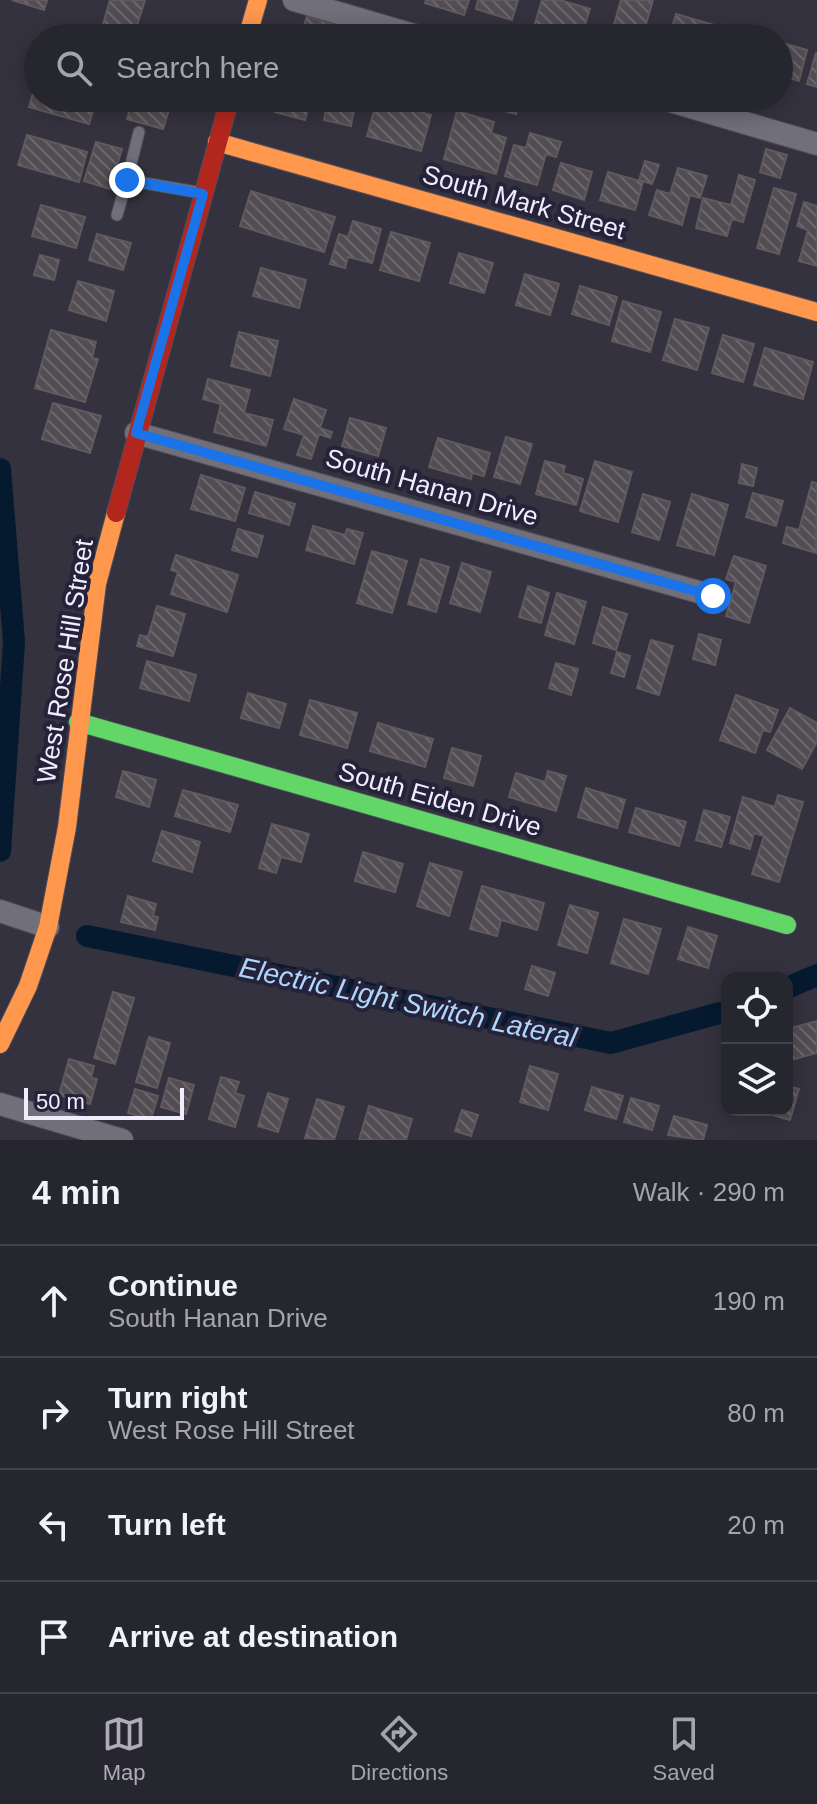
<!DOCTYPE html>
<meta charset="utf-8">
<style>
:root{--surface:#26262e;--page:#32323a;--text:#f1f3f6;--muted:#a4a5aa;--line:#42434a;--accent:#aeacbb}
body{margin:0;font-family:Helvetica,sans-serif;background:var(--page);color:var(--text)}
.controls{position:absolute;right:24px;bottom:24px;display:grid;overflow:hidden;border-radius:16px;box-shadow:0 4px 20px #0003}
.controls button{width:72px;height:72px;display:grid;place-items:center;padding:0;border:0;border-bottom:2px solid var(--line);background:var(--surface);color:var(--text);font:40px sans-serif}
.scale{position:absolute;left:24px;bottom:20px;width:160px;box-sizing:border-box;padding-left:8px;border:4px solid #f0eefe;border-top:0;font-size:22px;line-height:28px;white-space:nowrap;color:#f0eefe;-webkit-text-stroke:6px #262239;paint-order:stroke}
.stop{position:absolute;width:24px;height:24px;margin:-18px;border:6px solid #1a73e8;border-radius:50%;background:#fff}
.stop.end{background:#1a73e8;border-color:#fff;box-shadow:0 2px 8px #0008}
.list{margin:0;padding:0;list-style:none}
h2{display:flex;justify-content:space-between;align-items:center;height:104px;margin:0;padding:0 32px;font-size:34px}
h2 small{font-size:26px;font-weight:400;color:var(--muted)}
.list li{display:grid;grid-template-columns:52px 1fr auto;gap:24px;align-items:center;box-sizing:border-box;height:112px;padding:0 32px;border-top:2px solid var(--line)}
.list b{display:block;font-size:30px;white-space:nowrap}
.list p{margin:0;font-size:26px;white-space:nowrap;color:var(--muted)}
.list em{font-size:26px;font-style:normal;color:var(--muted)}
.icon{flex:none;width:44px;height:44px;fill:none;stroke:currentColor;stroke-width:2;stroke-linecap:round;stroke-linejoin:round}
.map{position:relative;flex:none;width:817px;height:1140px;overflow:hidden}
.search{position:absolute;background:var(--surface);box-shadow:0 4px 20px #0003;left:24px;right:24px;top:24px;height:88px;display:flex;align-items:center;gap:20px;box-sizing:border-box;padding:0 28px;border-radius:44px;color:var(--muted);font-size:30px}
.sheet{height:552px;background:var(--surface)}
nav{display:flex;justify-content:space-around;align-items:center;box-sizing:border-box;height:112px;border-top:2px solid var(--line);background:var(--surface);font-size:22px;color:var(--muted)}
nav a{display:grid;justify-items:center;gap:4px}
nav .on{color:var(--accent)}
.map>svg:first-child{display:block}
</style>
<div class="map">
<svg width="817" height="1140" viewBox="0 0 817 1140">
<defs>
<pattern id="building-back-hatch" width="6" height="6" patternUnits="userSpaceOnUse" patternTransform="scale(2)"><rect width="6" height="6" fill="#524d52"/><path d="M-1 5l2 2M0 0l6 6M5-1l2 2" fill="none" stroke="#6b676c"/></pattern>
</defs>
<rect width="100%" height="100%" fill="#33323e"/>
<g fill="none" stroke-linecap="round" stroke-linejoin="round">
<g stroke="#051a2f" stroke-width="22">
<path d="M0 469 14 642 0 851"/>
<path d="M87 936 611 1043 727 1011"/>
<path d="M787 988 817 975"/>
</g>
</g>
<g fill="url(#building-back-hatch)" stroke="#60595d" stroke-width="2">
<path d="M12 0H47L44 10Z"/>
<path d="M110 0H145L133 38H99Z"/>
<path d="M426 0H469L464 15 425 3Z"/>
<path d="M478 0H518L512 20 476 9Z"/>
<path d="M542 0H560L590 9 581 38H561L533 30Z"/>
<path d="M621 0H653L642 38H610Z"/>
<path d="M676 14 714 25 710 38H669Z"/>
<path d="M307 16 333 24 328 38 301 36Z"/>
<path d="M721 25 734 28 762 36 717 38Z"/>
<path d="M779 42 807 50 799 81 779 75Z"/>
<path d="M816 53H817V87L807 84Z"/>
<path d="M38 76V98H97L89 124 29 107Z"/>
<path d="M133 98 171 103 163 129 127 119Z"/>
<path d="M279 98H311L305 120 275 112Z"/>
<path d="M328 98H356L351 126 324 120Z"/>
<path d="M492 98H521L516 114 489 107Z"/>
<path d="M377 100 431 115 421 151 367 136Z"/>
<path d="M457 111 494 122 491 133 506 138 496 174 444 159Z"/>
<path d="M530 133 561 142 556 157 546 154 537 185 505 176 514 145 526 148Z"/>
<path d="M27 135 87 152 79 182 18 165Z"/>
<path d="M96 142 122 149 110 189 84 181Z"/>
<path d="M766 149 787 155 780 178 760 172Z"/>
<path d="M645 161 659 165 652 184 639 180Z"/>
<path d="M561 163 592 172 584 200 553 190Z"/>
<path d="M678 168 707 176 700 198 690 195 682 225 649 215 657 190 670 194Z"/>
<path d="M608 172 643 182 635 210 600 200Z"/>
<path d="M739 175 755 180 743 222 732 219 727 236 696 228 703 198 731 205Z"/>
<path d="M774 188 796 194 779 254 757 248Z"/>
<path d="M251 191 335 217 324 252 240 226Z"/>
<path d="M804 202 817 206V266L799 261 808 230 797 226Z"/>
<path d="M41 205 85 217 76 248 32 236Z"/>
<path d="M353 221 381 229 372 263 348 257 345 268 330 264 339 234 348 237Z"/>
<path d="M391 232 430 243 419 281 380 270Z"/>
<path d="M97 234 131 243 123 270 89 260Z"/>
<path d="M459 253 493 263 484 293 450 283Z"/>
<path d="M40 255 59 260 54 280 34 275Z"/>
<path d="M261 268 306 280 299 308 253 296Z"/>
<path d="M525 274 559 284 550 315 516 305Z"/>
<path d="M78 281 114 291 106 321 69 310Z"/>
<path d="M580 286 617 297 609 325 572 314Z"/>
<path d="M623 301 661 312 650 352 612 341Z"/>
<path d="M675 319 709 328 697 370 663 360Z"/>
<path d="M51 330 96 342 92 358 98 359 85 402 35 388Z"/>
<path d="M239 332 278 341 270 376 231 366Z"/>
<path d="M723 335 754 344 743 382 712 373Z"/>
<path d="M765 348 813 362 803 399 754 385Z"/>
<path d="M208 379 250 390 244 413 273 420 266 446 214 432 221 404 203 399Z"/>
<path d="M294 399 326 410 320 428 332 432 330 438 319 434 311 459 297 455 304 435 284 429Z"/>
<path d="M53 403 101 416 90 453 42 439Z"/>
<path d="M350 418 386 428 378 456 342 446Z"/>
<path d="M506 437 532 444 520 484 494 477Z"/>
<path d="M438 438 490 453 484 476 472 473 471 479 429 467Z"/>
<path d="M545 461 565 466 563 473 583 479 576 505 536 494Z"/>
<path d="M595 461 632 472 618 522 580 511Z"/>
<path d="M742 464 757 468 753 486 739 483Z"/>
<path d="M201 475 245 488 235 521 191 509Z"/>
<path d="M812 482 817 483 816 553 783 543 787 527 799 530Z"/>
<path d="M255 492 295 504 289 525 249 513Z"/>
<path d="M753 493 783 501 776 526 746 517Z"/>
<path d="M643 494 670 502 659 540 632 532Z"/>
<path d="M692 494 728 505 714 555 677 545Z"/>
<path d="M313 526 345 535 347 529 363 533 354 564 306 550Z"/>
<path d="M238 529 263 536 257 557 232 550Z"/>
<path d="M372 551 407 561 392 613 357 603Z"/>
<path d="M176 555 238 575 227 612 171 594 178 572 171 570Z"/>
<path d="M734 556 766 566 749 623 726 616 736 582 726 579Z"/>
<path d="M421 559 449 567 436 612 408 604Z"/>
<path d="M462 563 491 572 480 612 450 603Z"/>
<path d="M528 586 549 593 541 623 519 617Z"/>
<path d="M557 593 586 602 574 644 545 635Z"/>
<path d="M157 606 185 614 173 656 137 646 140 635 148 637Z"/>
<path d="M603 607 627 614 616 650 593 643Z"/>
<path d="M699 634 721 640 715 665 693 659Z"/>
<path d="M651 640 673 646 659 695 637 688Z"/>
<path d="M617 652 630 656 624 677 611 673Z"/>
<path d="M147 661 196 675 189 701 140 688Z"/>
<path d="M556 663 578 669 571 695 549 688Z"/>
<path d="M248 693 286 704 279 728 241 718Z"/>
<path d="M736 695 778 710 770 732 763 730 755 753 720 740Z"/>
<path d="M310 700 357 713 347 748 300 735Z"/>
<path d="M790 708 817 723V742L802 769 767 750Z"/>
<path d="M378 723 433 739 425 767 370 751Z"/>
<path d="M452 748 481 756 473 786 444 778Z"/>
<path d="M123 771 156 780 149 807 116 797Z"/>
<path d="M548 771 566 776 556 811 509 797 516 773 545 782Z"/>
<path d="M586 788 625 800 617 828 578 817Z"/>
<path d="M183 790 238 805 230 832 175 816Z"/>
<path d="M778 795 803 802 779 882 752 874 764 836 754 833 750 849 730 843 743 797 775 807Z"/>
<path d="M636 808 686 822 679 846 629 832Z"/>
<path d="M704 810 730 817 721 847 696 840Z"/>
<path d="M272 824 309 834 301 862 281 857 276 873 259 868Z"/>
<path d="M162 831 200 842 192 872 153 861Z"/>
<path d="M363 852 403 864 395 892 355 881Z"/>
<path d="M430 863 462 872 449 916 417 906Z"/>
<path d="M482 886 544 903 537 930 501 920 497 936 470 929Z"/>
<path d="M128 896 156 904 153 916 158 917 155 930 121 922Z"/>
<path d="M570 905 598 913 587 953 558 945Z"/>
<path d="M624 919 661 929 648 974 611 963Z"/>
<path d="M688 927 717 936 708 968 678 959Z"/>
<path d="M532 966 555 973 548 996 525 989Z"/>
<path d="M113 992 134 998 115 1064 94 1058Z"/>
<path d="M817 1021V1053L787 1061V1029Z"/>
<path d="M149 1037 170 1043 157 1088 136 1082Z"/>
<path d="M69 1059 94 1066 91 1078 97 1079 90 1104 59 1095Z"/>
<path d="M530 1066 558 1074 548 1110 520 1102Z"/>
<path d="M221 1077 239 1082 235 1093 244 1096 235 1127 209 1119Z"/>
<path d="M169 1078 194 1085 186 1114 161 1107Z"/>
<path d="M787 1086 799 1089 790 1120 755 1110H787Z"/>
<path d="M592 1087 623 1096 616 1119 585 1110Z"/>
<path d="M135 1089 158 1096 151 1119 128 1113Z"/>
<path d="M268 1093 288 1099 278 1132 258 1126Z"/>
<path d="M631 1098 659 1106 652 1130 624 1122Z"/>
<path d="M317 1099 344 1107 334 1140 305 1138Z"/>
<path d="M369 1106 412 1119 406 1140H359Z"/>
<path d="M462 1110 478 1115 471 1136 455 1131Z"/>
<path d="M674 1116 707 1125 703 1140 668 1135Z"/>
</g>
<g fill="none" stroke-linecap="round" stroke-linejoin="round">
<g stroke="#4f4d58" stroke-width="13">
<g id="lane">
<path d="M139 132 127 180 202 193"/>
<path d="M117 215 127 180"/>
</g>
</g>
<g stroke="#4f4d58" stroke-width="24">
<g id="street">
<path d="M294 0 424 38"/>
<path d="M660 98 817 144"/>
<path d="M136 433 713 596"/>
<path d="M0 911 48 927"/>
<path d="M0 1104 122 1140"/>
</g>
</g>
<g stroke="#4f4d58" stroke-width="20">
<path id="fast" d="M78 722 787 925"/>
</g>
<g stroke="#4f4d58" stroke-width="20">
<g id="slow">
<path d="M247 38 258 0"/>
<path d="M217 142 817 312"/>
<path d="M0 1044 28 986 48 927 67 827 97 584 116 513"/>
</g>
</g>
<g stroke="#4f4d58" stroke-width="20">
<path id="jam" d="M116 513 230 98"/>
</g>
<use href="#lane" stroke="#706f7a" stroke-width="11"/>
<use href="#street" stroke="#706f7a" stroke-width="22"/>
<use href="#fast" stroke="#63d668" stroke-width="18"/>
<use href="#slow" stroke="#ff974d" stroke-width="18"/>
<use href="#jam" stroke="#b3261e" stroke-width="18"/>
</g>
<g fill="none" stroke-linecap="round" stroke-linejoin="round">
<path stroke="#1a73e8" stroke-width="10" d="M127 180 203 194 136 433 713 596"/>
</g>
<g text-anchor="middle" stroke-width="8" stroke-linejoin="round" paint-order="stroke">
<g font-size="26" fill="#f0eefe" stroke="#262239">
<text transform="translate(524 202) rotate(16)" y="9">South Mark Street</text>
<text transform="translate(432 487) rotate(16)" y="9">South Hanan Drive</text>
<text transform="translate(65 661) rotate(-81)" y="9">West Rose Hill Street</text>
<text transform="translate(440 799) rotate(16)" y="9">South Eiden Drive</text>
</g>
<g font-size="28" font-style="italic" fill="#acd7fe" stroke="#262239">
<text transform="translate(408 1002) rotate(12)" y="10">Electric Light Switch Lateral</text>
</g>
</g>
</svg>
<div class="controls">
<button><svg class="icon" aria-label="locate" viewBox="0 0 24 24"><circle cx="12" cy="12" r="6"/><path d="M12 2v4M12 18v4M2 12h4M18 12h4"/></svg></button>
<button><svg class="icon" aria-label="layers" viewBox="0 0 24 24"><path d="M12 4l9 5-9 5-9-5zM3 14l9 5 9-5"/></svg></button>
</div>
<div class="scale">50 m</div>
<div class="stop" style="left:713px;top:596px"></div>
<div class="stop end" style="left:127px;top:180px"></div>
<div class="search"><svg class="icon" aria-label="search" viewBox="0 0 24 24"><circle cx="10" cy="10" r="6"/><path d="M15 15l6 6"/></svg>Search here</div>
</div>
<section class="sheet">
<h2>4 min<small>Walk · 290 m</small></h2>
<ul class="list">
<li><svg class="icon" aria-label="ahead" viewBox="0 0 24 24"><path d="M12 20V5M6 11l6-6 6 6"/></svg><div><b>Continue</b><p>South Hanan Drive</p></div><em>190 m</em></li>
<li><svg class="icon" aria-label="right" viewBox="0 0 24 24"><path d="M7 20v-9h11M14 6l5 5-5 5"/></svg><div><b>Turn right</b><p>West Rose Hill Street</p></div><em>80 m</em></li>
<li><svg class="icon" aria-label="left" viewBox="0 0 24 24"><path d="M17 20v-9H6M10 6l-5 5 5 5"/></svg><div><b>Turn left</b></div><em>20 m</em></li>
<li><svg class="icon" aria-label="arrive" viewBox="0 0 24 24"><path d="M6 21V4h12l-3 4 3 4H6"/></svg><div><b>Arrive at destination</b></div></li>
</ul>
</section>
<nav>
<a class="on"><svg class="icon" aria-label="map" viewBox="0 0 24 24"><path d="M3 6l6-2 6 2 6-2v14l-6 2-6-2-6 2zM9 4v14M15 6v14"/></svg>Map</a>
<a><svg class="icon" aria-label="directions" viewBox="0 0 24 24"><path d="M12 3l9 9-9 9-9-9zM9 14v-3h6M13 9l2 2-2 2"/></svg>Directions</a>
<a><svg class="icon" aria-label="saved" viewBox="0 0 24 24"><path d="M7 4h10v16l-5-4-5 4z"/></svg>Saved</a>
</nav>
